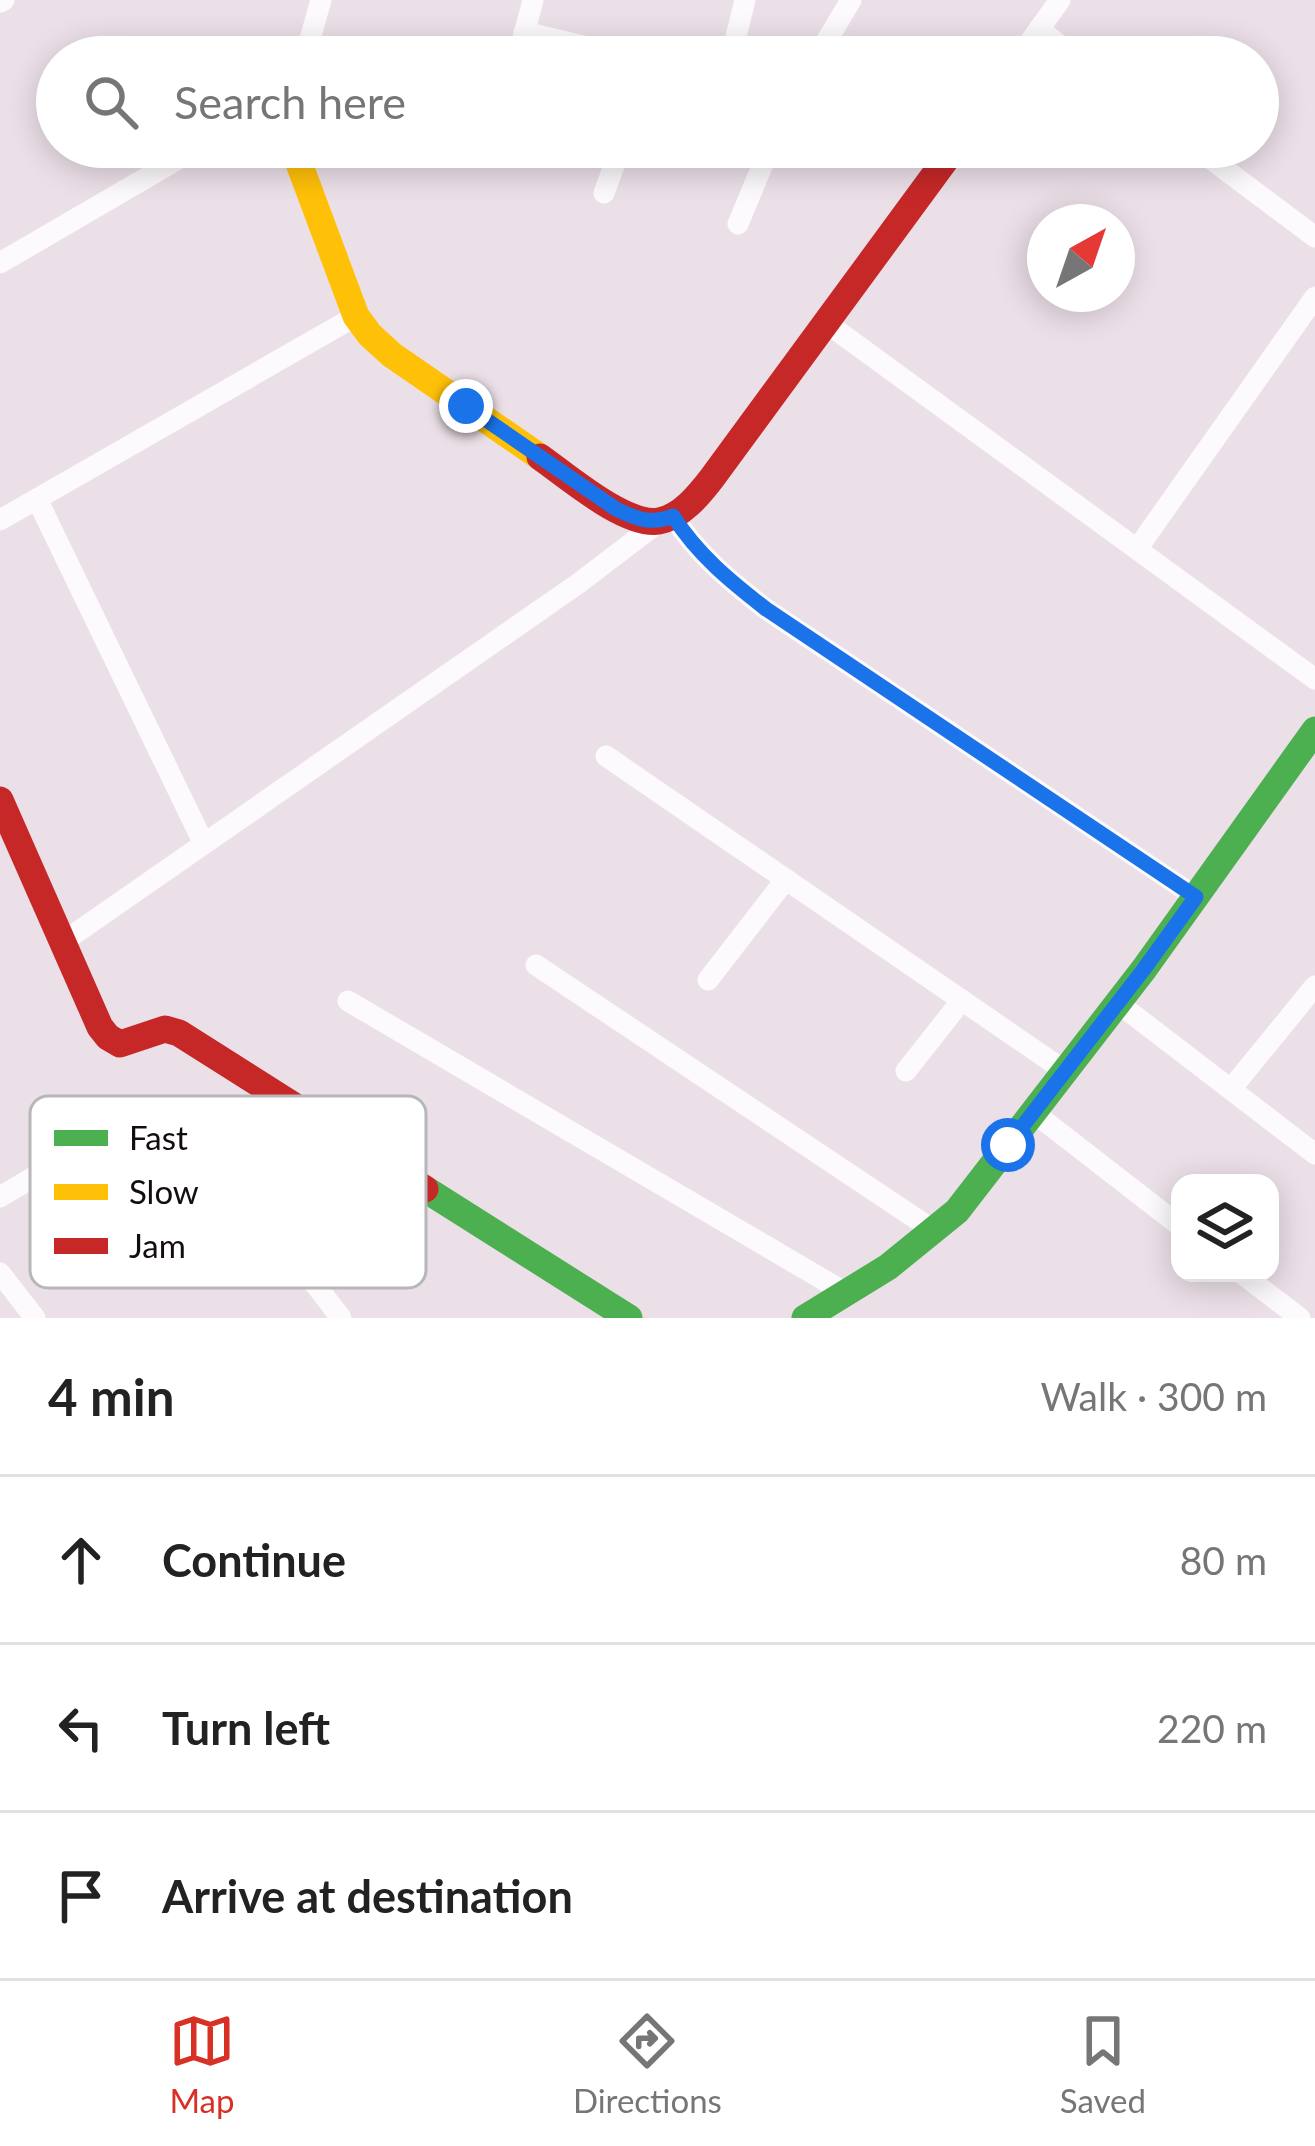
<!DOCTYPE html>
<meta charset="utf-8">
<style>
:root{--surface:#fff;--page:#f6f6f6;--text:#222;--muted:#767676;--line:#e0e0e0;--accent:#d93025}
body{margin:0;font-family:Lato,sans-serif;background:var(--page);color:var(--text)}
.controls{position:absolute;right:36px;bottom:36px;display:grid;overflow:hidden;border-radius:24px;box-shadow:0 6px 30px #0003}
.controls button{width:108px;height:108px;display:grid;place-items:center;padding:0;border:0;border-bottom:3px solid var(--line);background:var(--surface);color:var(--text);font:60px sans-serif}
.compass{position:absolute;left:1027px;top:204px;width:108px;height:108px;border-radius:50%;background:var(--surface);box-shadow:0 6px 30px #0003;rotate:40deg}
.stop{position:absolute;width:36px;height:36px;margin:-27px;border:9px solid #1a73e8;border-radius:50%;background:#fff}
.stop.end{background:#1a73e8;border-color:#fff;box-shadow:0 3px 12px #0008}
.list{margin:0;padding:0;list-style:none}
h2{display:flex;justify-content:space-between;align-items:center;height:156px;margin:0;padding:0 48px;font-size:51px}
h2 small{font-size:39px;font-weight:400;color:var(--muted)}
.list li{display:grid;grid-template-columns:78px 1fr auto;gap:36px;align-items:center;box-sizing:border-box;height:168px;padding:0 48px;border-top:3px solid var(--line)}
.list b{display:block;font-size:45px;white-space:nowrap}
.list em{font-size:39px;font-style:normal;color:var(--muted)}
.icon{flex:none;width:66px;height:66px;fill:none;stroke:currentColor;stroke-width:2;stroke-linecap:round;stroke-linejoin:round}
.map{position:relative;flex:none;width:1315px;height:1318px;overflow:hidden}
.search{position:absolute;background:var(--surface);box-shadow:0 6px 30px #0003;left:36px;right:36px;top:36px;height:132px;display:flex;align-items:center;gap:30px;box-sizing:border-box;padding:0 42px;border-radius:66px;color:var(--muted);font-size:45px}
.sheet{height:660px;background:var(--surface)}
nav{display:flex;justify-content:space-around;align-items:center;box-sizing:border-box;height:168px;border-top:3px solid var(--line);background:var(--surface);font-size:33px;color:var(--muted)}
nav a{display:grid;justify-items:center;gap:6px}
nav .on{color:var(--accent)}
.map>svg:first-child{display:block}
</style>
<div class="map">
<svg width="1315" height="1318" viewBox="0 0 1315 1318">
<rect width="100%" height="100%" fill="#ece0e8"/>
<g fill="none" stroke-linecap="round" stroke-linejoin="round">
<g stroke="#fcfafc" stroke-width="21">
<path d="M0 2 4 0"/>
<path d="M1039 29 1075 57"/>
<path d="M524 32 630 57"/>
<path d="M305 57 321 0"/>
<path d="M518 57 533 0"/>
<path d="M731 57 745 0"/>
<path d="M817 57 851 0"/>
<path d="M1019 57 1060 0"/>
<path d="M1195 147 1315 237"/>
<path d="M604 193 621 147"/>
<path d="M738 224 770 147"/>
<path d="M0 263 199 147"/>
<path d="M828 324 1315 679"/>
<path d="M37 499 203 842"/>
<path d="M673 516C698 555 730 581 766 609L1196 897"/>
<path d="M0 520 356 316"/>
<path d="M1137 549 1315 297"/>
<path d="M606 756 1065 1071"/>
<path d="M63 942 579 583 659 522"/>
<path d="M536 965 933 1230"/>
<path d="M708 980 786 879"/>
<path d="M348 1001 846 1293"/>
<path d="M1118 1003 1315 1154"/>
<path d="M906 1071 962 1000"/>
<path d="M1231 1089 1315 986"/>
<path d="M1033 1112 1180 1226"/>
<path d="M0 1197 109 1132 130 1124C157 1135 183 1187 202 1191 210 1193 223 1186 231 1184L243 1190 341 1318"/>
<path d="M0 1273 35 1318"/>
<path d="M1241 1273 1300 1318"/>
</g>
<g stroke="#4caf50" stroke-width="27">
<path d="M425 1189 629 1318"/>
<path d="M805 1318 888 1267 957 1211 1144 969 1315 730"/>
</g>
<path stroke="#ffc107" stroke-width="27" d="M289 147 297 158 356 316 370 335 392 355 540 457"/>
<g stroke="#c62828" stroke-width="27">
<path d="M540 457C567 476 626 527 659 521 681 517 699 495 712 478L955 147"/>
<path d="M0 800 100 1027 108 1037 120 1044 165 1029 179 1033 425 1189"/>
</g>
</g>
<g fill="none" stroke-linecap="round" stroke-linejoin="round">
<path stroke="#1a73e8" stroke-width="15" d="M466 406 616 509C637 519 651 525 673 516 698 555 730 581 766 609L1196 897 1144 969 1008 1145"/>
</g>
<rect x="30" y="1096" width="396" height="192" rx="18" fill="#fff" stroke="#b8b6b7" stroke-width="3"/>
<rect x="54" y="1130" width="54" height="16" fill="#4caf50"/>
<rect x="54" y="1184" width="54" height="16" fill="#ffc107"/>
<rect x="54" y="1238" width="54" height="16" fill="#c62828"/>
<g font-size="33" fill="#130c10">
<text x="129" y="1150">Fast</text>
<text x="129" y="1204">Slow</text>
<text x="129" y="1258">Jam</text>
</g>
</svg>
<div class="controls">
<button><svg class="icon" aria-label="layers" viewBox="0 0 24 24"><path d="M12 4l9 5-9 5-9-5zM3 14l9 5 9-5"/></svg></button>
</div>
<svg class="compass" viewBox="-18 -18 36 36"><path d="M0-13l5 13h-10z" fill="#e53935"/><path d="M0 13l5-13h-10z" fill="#767676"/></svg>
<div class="stop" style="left:1008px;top:1145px"></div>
<div class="stop end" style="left:466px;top:406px"></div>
<div class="search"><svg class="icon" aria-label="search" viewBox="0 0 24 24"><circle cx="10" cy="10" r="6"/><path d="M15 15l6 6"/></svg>Search here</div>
</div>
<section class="sheet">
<h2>4 min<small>Walk · 300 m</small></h2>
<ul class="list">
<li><svg class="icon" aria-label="ahead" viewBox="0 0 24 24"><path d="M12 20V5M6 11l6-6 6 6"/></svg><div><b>Continue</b></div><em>80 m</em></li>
<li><svg class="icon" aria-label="left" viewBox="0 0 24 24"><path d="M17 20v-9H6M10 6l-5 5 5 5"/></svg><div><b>Turn left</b></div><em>220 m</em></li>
<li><svg class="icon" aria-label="arrive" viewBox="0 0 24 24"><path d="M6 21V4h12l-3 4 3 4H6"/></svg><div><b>Arrive at destination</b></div></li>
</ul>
</section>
<nav>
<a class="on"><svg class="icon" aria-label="map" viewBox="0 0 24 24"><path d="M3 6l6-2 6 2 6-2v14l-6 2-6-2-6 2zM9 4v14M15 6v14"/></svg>Map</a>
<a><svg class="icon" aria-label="directions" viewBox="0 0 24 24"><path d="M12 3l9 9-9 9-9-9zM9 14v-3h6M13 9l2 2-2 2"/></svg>Directions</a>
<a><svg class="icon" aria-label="saved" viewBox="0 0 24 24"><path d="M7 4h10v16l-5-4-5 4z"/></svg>Saved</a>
</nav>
